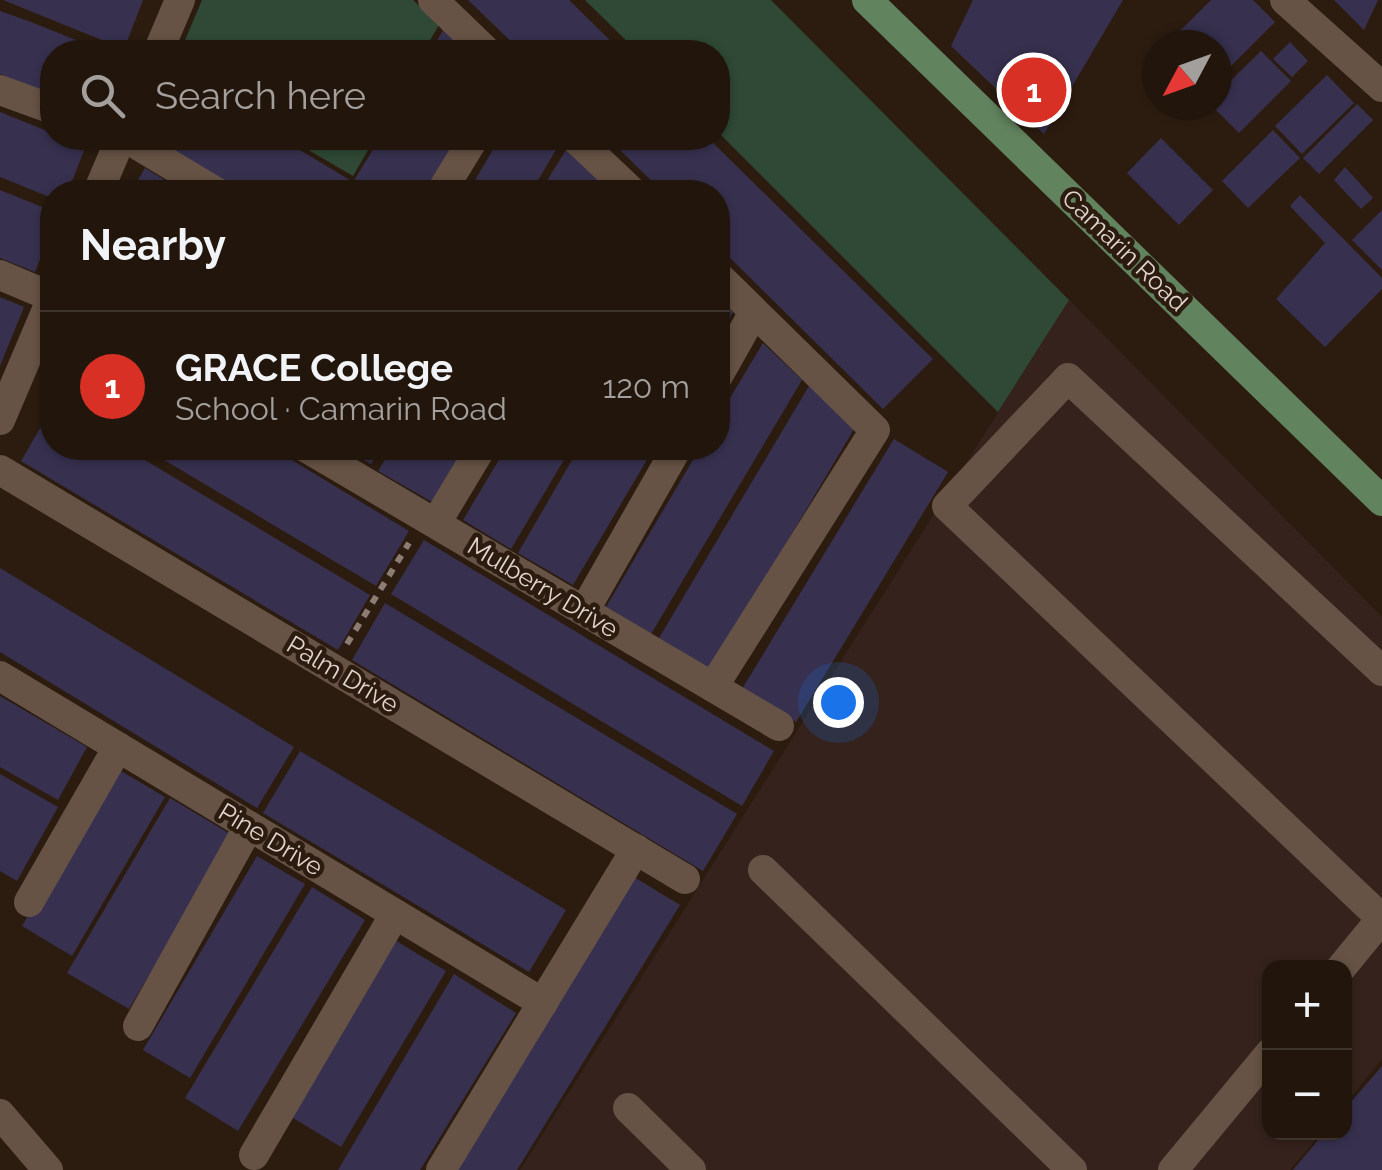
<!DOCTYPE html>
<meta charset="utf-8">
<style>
:root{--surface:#21150c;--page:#2d221a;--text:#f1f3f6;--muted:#a29f9d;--line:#3e342d;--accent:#d93025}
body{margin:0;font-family:Raleway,sans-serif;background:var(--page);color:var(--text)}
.controls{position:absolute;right:30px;bottom:30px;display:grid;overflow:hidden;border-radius:20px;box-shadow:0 2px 8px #0004}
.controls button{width:90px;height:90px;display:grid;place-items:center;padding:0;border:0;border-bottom:2px solid var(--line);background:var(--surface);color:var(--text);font:50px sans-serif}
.compass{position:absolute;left:1142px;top:30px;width:90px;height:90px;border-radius:50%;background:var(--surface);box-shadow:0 2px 8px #0004;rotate:229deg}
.you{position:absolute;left:838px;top:702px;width:35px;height:35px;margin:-25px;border:8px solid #fff;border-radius:50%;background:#1a73e8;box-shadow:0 0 0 15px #1a73e833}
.badge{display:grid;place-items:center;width:65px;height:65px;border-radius:50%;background:var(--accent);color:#fff;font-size:32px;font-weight:700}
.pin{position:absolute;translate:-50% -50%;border:5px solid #fff;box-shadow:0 2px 10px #0006}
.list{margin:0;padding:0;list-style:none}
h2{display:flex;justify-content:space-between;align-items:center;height:130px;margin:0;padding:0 40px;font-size:42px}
h2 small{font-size:32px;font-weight:400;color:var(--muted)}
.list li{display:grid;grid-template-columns:65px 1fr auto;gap:30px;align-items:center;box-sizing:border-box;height:150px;padding:0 40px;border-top:2px solid var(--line)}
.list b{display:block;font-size:38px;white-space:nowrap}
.list p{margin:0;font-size:32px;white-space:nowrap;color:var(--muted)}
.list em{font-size:32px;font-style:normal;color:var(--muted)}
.icon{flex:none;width:55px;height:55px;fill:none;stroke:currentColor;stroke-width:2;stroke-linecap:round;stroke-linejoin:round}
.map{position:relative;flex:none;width:1382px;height:1170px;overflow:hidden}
.search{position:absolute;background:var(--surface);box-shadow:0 2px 8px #0004;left:40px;top:40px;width:690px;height:110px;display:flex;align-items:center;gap:25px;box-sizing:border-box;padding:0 35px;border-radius:40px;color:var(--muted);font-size:38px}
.panel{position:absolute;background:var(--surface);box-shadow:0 2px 8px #0004;left:40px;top:180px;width:690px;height:280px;border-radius:40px}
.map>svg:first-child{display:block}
</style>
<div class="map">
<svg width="1382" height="1170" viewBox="0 0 1382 1170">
<rect width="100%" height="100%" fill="#2c1c10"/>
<path fill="#35221d" d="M1069 300 1382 617V1059L1345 1104 1344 968H1270V1132L1321 1133 1290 1170H520Z"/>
<g fill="#2f4936">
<path d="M202 0H413L439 25 423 52H180Z"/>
<path d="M585 0H771L1069 300 998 412 718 132V52H638Z"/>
<path d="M288 138H375L353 176Z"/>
</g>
<g fill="#37314f">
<path d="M3 0H143L124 49Z"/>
<path d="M468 0H569L622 52H522Z"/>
<path d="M973 0H1123L1044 134 951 46Z"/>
<path d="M1211 0H1253L1275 22 1217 80V45H1166Z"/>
<path d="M1334 0H1378L1364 30Z"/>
<path d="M0 11 31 22 106 52H52V95L48 93 0 74Z"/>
<path d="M444 29 469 52H430Z"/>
<path d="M1290 42 1308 61 1292 77 1273 59Z"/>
<path d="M1261 51 1291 81 1239 133 1211 105H1217V94Z"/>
<path d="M1327 75 1354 103 1302 154 1275 126Z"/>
<path d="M1357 104 1373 120 1319 174 1303 158Z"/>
<path d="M0 112 52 133V138L86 145 68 192H52V198L0 177Z"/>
<path d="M1273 130 1300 158 1248 208 1222 181Z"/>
<path d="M152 138H280L353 182 380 138H460L427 192H243Z"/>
<path d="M500 138 562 140 531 192H468Z"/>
<path d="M634 138H708L933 359 883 409 718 246V192H663L621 151Z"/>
<path d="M1161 138 1213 190 1179 225 1127 173Z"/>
<path d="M569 145 613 192H540Z"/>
<path d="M1345 167 1373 198 1361 209 1334 180Z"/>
<path d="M145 168 168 182 184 192H131Z"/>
<path d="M0 190 52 211V228L35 272 0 258Z"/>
<path d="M1300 195 1382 278V289L1325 347 1276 299 1325 243 1290 206Z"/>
<path d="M1382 210V270L1352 240Z"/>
<path d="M718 296 733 312 718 339Z"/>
<path d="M0 297 24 307 0 366Z"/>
<path d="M763 343 802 380 651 634 606 607 700 448H718V418Z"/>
<path d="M52 365V393L40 386Z"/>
<path d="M809 386 854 429 711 670 659 638Z"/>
<path d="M52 408V448H125L370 595 338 650 21 461Z"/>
<path d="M894 439 948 472 796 722 742 689Z"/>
<path d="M144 448H272L409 531 376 586Z"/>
<path d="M343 448H381L371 464Z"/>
<path d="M392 448H466L434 503 378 471Z"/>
<path d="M506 448H571L511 549 463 520Z"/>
<path d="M579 448H654L573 585 518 553Z"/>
<path d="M424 540 774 751 742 806 391 594Z"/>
<path d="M0 568 294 747 257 808 0 652Z"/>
<path d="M385 603 737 814 703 871 352 660Z"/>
<path d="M0 696 87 747 58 800 0 767Z"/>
<path d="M300 751 566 910 529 972 263 813Z"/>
<path d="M116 768 165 797 72 956 22 926Z"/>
<path d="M0 774 58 807 17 881 0 871Z"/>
<path d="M170 798 232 835 129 1009 67 973Z"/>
<path d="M257 856 305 884 190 1078 143 1050Z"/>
<path d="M634 877 680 905 517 1170H453Z"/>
<path d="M312 887 365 920 238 1131 185 1098Z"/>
<path d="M393 939 446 971 341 1147 288 1115Z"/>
<path d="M454 974 516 1013 420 1170H338Z"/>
<path d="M1382 1066V1170H1293L1325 1132H1344V1110Z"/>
</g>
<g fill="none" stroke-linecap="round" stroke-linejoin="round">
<path stroke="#8b7d74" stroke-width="6" stroke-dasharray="8 8" stroke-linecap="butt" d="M347 644 409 543"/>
<g stroke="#665345" stroke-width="30">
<path d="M433 0 487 52"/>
<path d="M1285 0 1382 87"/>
<path d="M158 52 180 0"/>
<path d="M0 90 52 109"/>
<path d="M126 138 216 192"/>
<path d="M575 138 632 192"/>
<path d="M98 192 121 138"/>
<path d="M441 192 474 138"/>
<path d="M0 275 52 297"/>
<path d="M718 376 754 312"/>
<path d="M0 420 52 298"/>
<path d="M307 448 779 726"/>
<path d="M0 470 685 879"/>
<path d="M436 523 481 448"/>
<path d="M584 611 677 448"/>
<path d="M0 676 543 1003"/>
<path d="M713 687 875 430 718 276"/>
<path d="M763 870 1072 1170"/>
<path d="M29 902 118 747"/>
<path d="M1381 918 947 506 1068 378 1382 671"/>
<path d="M1341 968 1382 918"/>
<path d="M138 1026 249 826"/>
<path d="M628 1108 691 1170"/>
<path d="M0 1114 48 1170"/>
<path d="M254 1155 395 914"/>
<path d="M441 1170 636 849"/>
<path d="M1173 1170 1270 1053"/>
</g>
<path stroke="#61835e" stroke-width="30" d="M867 0 1382 501"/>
</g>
<g text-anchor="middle" stroke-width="9" stroke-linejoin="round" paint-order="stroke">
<g font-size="25" fill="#dfd3cc" stroke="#2c1c10">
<text transform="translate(1125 250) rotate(44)" y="9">Camarin Road</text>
<text transform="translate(543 587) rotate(31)" y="9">Mulberry Drive</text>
<text transform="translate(343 674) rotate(31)" y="9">Palm Drive</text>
<text transform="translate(271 839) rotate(31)" y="9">Pine Drive</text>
</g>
</g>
</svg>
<div class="controls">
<button>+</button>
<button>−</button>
</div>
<svg class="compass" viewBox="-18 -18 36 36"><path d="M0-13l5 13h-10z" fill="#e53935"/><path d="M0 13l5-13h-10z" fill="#a29f9d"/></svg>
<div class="you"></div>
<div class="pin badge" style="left:1034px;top:90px">1</div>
<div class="search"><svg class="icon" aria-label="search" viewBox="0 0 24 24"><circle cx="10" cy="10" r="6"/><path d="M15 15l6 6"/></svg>Search here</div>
<section class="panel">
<h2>Nearby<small></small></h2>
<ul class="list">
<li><span class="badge">1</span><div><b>GRACE College</b><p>School · Camarin Road</p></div><em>120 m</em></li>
</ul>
</section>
</div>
